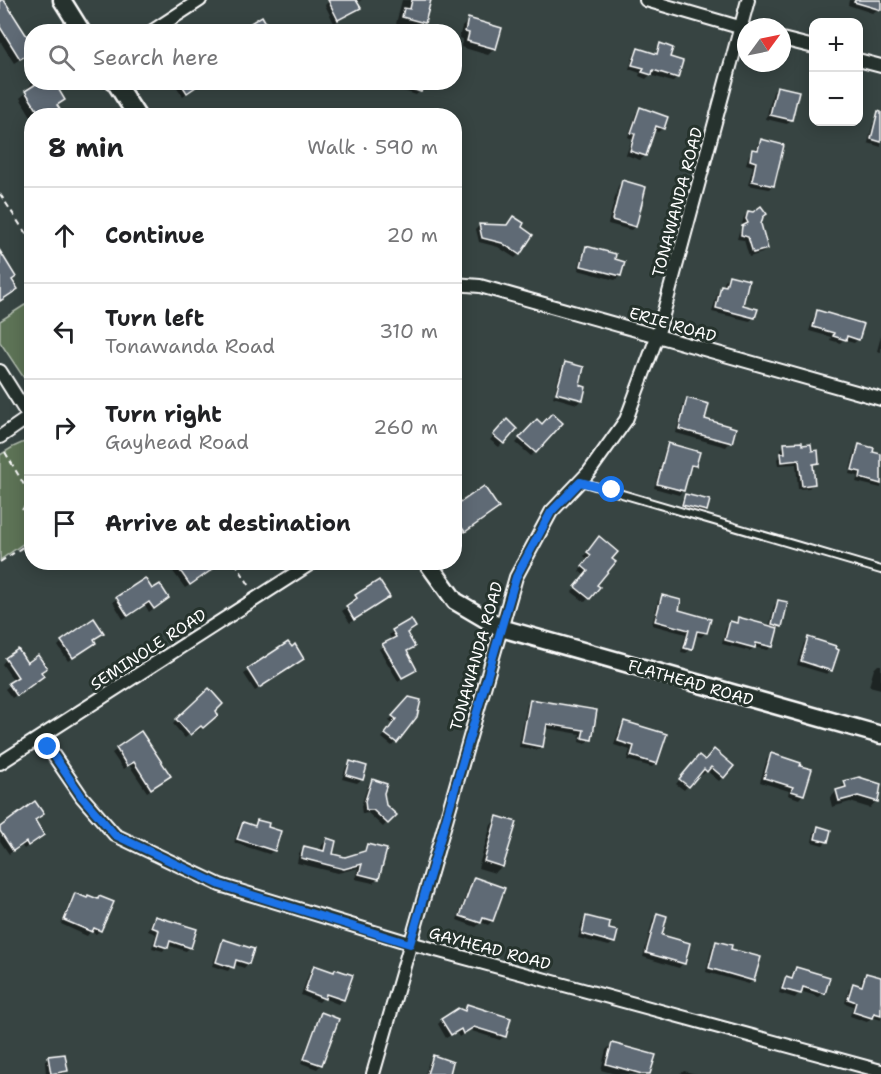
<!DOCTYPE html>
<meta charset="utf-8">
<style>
:root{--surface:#fff;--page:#f6f6f6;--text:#202124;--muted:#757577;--line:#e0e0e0}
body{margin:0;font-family:"Shantell Sans",sans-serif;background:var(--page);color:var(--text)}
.controls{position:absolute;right:18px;top:18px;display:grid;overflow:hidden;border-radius:12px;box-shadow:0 3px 15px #0003}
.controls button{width:54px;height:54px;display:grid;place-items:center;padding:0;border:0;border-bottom:2px solid var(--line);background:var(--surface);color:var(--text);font:30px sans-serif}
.compass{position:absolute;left:737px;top:18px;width:54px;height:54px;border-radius:50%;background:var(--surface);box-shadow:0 3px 15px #0003;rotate:57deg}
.stop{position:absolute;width:18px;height:18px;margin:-14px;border:4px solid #1a73e8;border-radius:50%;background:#fff}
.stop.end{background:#1a73e8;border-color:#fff;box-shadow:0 2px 6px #0008}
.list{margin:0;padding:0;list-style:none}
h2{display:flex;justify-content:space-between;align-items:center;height:78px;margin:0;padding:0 24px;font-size:26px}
h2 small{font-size:20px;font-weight:400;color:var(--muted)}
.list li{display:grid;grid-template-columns:39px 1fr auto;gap:18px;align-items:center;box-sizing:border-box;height:96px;padding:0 24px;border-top:2px solid var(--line)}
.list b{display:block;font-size:22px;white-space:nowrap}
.list p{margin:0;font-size:20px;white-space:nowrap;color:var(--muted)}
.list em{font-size:20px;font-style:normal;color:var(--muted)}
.icon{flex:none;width:33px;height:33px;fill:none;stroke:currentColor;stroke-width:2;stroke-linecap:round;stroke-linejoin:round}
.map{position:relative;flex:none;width:881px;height:1074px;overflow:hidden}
.search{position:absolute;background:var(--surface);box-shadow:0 3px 15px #0003;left:24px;top:24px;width:438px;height:66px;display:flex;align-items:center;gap:15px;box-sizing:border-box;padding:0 21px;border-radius:24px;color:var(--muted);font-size:22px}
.panel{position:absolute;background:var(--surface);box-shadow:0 3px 15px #0003;left:24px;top:108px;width:438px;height:462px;border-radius:24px}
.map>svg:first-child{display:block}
</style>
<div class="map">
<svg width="881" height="1074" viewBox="0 0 881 1074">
<rect width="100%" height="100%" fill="#374442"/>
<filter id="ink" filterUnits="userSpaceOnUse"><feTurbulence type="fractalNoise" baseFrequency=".0167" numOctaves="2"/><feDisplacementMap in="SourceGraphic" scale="12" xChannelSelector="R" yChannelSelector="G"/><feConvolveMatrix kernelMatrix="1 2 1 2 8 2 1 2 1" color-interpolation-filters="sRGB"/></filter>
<g filter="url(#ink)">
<g fill="#5d7357" stroke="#aeb9ab" stroke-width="1.5">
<path d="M31 301V386L26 381 0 342V321Z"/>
<path d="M31 439V538L0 560V455L13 447Z"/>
</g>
<g fill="#0007">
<path d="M0 0 32 51 14 63 0 41Z"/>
<path d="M330 0H362L356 3 359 8 355 12 334 23 325 5Z"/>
<path d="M402 0H429L424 22 417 29 396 24Z"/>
<path d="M849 0H881V8L872 13 848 5Z"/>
<path d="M469 20 495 48 488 55 461 47 463 39 459 38 462 27Z"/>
<path d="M661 45 676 78 672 82 650 75 646 79 639 76 640 73 629 69 634 54 638 49 655 55Z"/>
<path d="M33 82H51L63 100 49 116H32V118L20 98 29 90 28 88Z"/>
<path d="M173 82H202L183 96Z"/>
<path d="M397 82H423L420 91 416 95 395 88Z"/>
<path d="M777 87 791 120 787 124 766 119 773 92Z"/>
<path d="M640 109 663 128 658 132 653 130 645 156 640 160 626 155 632 139 628 137 636 113Z"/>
<path d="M877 119 881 120V147L868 143 873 123Z"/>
<path d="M761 141 773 185 769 189 748 185 753 166 746 164 749 155 753 151H756L757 145Z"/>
<path d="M622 182 635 226 631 230 608 224 618 186Z"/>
<path d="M748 212 762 217 760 224 767 248 762 253 749 257 744 240 737 239 739 232 744 227 742 224 744 217Z"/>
<path d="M513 218 519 254 515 258 498 247 479 242 476 229 480 225 506 226Z"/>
<path d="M587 248 613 260 620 276 615 280 578 270 583 252Z"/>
<path d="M729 276 741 306 754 317 750 321 712 312 718 291 723 287 725 280Z"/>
<path d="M818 312 858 339 854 343 843 340 840 343 830 340 831 337 809 331 814 316Z"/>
<path d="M881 336V352L877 351Z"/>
<path d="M565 364 578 386 584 388 581 400V398L555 391 561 368Z"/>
<path d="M554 394 580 401 577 404 553 397Z"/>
<path d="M688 399 703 420 730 442 726 447 676 433 684 403Z"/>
<path d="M537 421 542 426 561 423 531 456 516 443Z"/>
<path d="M503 425 515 429 499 447 490 440Z"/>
<path d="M669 445 695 466 689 469 683 490 679 495 654 488 665 449Z"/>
<path d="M785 445 801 447 810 453 818 463 811 467 813 484 809 488 798 489 796 464 778 465 777 459 781 454V449Z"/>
<path d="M860 446 871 453 881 456V488L856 482 858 476 849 474 855 450Z"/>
<path d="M686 495 708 501 705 511 701 515 679 509 682 499Z"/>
<path d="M454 508 493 512 460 535 454 527Z"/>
<path d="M595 542V585L598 587 585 602 572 592 585 576 579 571 588 560 584 556Z"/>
<path d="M173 562H184L212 570 185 588 169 566Z"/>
<path d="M152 591 168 598 149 612 145 605 123 619 113 602 117 598Z"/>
<path d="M356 596 388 597 350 623 342 611 354 602 352 600Z"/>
<path d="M662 597 706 632 701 637 695 635 691 649 686 653 681 652 686 634 652 625 658 601Z"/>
<path d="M778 601 781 627 777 631 772 646 768 650 754 647 750 651 722 644 726 627 739 619 769 627 774 606Z"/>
<path d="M393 631 406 633 413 647 406 652 416 670 398 681 379 649 393 641 389 635Z"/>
<path d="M98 637 93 640 90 646 68 661 58 646 62 642Z"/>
<path d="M808 639 831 670 827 674 797 665 804 643Z"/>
<path d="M288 644 298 663 255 691 244 674Z"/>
<path d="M6 659 27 665 40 672 38 680 12 698 5 689 14 681 2 664Z"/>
<path d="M878 665H881V689L869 686 874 669Z"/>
<path d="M208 690 216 714 198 731 196 729 185 738 173 724Z"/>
<path d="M531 700 595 712 590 739 586 744 579 742 580 734 545 728 542 746 538 750 519 747 527 704Z"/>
<path d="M396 712 415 716 392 746 382 738 393 724 389 721Z"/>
<path d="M624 722 656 763 652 767 627 760 630 750 614 745 620 727Z"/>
<path d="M141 733 165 780 147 792 129 765 123 769 112 753Z"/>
<path d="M771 755 803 794 799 799 788 795 789 791 760 782 767 759Z"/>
<path d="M699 757 723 777 719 781 707 771 702 775 699 773 684 790 676 784Z"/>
<path d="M350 763 362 779 357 783 342 779 346 767Z"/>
<path d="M859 779 881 786 876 801 870 808 850 802 832 807 830 798 845 783Z"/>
<path d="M372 781 382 793 385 806 394 815 383 827 368 813 362 814 361 806 368 785Z"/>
<path d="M498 818 502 866 495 873 478 868 491 825Z"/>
<path d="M33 821 38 839 24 849 21 845 9 854 0 841V829Z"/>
<path d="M258 821 274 850 269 854 234 843 239 827 243 823 253 826Z"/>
<path d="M818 828 827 841 823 845 812 842 814 832Z"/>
<path d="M327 840 331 855 345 859 362 853 368 845 378 878 373 883 355 879 358 868 338 873 297 863 299 853 305 847 320 851 322 845Z"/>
<path d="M474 879 492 921 488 925 481 922 476 927 457 920 470 883Z"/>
<path d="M76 895 86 899 97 900 99 898 100 930 96 934 90 932 87 936 61 924 71 899Z"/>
<path d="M657 915 660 936 683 963 679 968 643 957 653 919Z"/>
<path d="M155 918 190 947 186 951 167 945 163 951 152 948 156 934 148 931 151 922Z"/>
<path d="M586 918 607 930 614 942 609 946 578 938 582 922Z"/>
<path d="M224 941 248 963 244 968 233 964 228 971 212 966 220 945Z"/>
<path d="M717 943 729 950 753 980 749 984 706 972 712 947Z"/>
<path d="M314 967 333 973 351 976 343 1000 338 1004 323 998 319 1002 301 995 310 971Z"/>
<path d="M796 969 824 993 819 997 800 991 795 998 779 993 782 983 786 979 790 980 792 973Z"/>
<path d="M867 974 881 985V1020L872 1017 867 1022 850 1016 853 1006 845 1003 849 989 853 985 860 987 862 978Z"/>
<path d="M468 1006 504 1036 500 1040 469 1030 459 1037 456 1032 446 1038 438 1024 442 1020 463 1012Z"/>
<path d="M322 1014 337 1020 321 1065 317 1069 301 1063 318 1018Z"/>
<path d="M612 1044 650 1074H615L601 1070 606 1050Z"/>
<path d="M433 1057 448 1074H425L429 1061Z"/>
<path d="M49 1058 66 1071 63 1074H46L45 1062Z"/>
<path d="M684 1071 696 1074H680Z"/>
</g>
<g fill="#5f6a74" stroke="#fff" stroke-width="1.5">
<path d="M0 0H4L32 44V52L20 59 0 27Z"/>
<path d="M328 0H356L361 8 338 20Z"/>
<path d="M412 0H431L425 23 402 17 404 8 410 9Z"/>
<path d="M855 0H881V10L854 2Z"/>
<path d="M262 16 269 28 263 32H236Z"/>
<path d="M468 18 502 28 496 49 467 41 469 33 465 32Z"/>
<path d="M660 43 673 48 670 57 683 61 678 78 653 70 652 75 642 72 644 68 632 65 638 48 657 54Z"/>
<path d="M39 82H52L54 86 56 85 65 100 57 105 61 111 54 116H41L25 91Z"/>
<path d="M180 82H203L187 93Z"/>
<path d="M398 82H425L421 92 397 84Z"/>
<path d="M777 86 799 91 792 120 770 115Z"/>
<path d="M640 107 668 117 664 129 656 126 646 156 630 151 635 134 631 133Z"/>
<path d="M878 111 881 112V142L871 139Z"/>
<path d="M761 139 784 145 774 186 752 181 756 162 750 160 752 149 758 150Z"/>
<path d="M622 180 646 187 636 227 612 220Z"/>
<path d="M761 206 767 214 763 217 761 224 768 249 753 253 748 237 741 235 742 226 748 223 746 219 748 211 753 212Z"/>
<path d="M513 216 524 223 522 227 533 235 520 255 502 243 482 238 479 224 507 225Z"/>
<path d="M586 246 616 254 615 259 625 262 621 276 581 266Z"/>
<path d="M0 251 16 277 12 280 18 289 0 301Z"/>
<path d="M729 275 749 280 743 305 758 309 755 318 716 308 721 285 726 286Z"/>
<path d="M817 310 864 324 859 340 847 336 846 340 833 336 834 333 813 327Z"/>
<path d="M565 362 584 367 580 385 586 387 583 400 556 393Z"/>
<path d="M687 398 709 404 705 419 736 428 732 443 679 429Z"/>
<path d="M552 413 563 423 536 453 519 438 537 419 542 424Z"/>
<path d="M507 419 517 429 504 444 493 435Z"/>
<path d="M802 442V445L811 444 812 451 818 450 819 463 813 464 815 484 802 486 799 460 782 462 781 453H785L784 443Z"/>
<path d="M668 443 700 452 696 466 691 465 684 491 657 484Z"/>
<path d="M859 444 874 448 873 452 881 454V484L860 478 861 472 852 470Z"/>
<path d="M484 486 499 508 465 532 454 517V507Z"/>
<path d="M685 494 710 500 707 511 682 505Z"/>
<path d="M599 536 618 552 612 559 616 562 597 585 600 587 590 599 575 587 588 571 582 566 591 555 587 552Z"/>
<path d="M174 562H223L190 585Z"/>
<path d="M145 578 152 589 160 584 169 598 154 609 149 602 128 616 116 597Z"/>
<path d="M379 580 390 597 354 620 346 606 357 598 355 595Z"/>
<path d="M662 595 681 600 679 610 711 619 707 633 697 631 692 650 684 648 689 630 655 621Z"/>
<path d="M778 600 788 602 782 627 772 624Z"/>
<path d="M738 617 778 628 773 647 756 643 755 648 725 640 730 621 737 623Z"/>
<path d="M94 618 104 633 94 639 96 643 73 658 61 641Z"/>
<path d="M411 619 416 627 407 633 415 647 407 651 417 670 402 678 382 644 396 637 392 630Z"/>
<path d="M808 637 836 646 835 648 839 650 832 671 801 661Z"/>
<path d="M288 642 292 647 295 644 304 659 259 688 247 669Z"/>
<path d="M18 649 27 663 38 655 47 668 41 672 44 676 17 696 8 683 18 677 5 658Z"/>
<path d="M209 688 223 704 216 711 218 715 203 728 201 726 190 735 176 719Z"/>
<path d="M409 697 421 700 417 717 397 743 385 734 396 719 392 716Z"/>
<path d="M530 699 597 710 592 740 582 738 584 730 547 724 543 747 522 743Z"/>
<path d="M624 721 667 734 657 764 631 756 634 746 618 741Z"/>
<path d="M141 731 171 776 151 789 134 762 127 766 116 748Z"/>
<path d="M714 749 734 766 724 778 711 767 707 772 704 769 689 787 679 779 699 755 705 760Z"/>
<path d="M771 753 801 763 800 766 812 769 804 795 791 791 793 787 764 778Z"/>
<path d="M350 761 367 766 363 780 346 775Z"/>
<path d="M859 777 881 784 878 802 858 796 839 801 836 790 846 787 844 781Z"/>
<path d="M372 779 387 784 384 793 386 805 397 815 388 824 373 810H366L365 801Z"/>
<path d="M35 801 44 814 35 820 44 835 28 846 26 842 13 851 0 831V827Z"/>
<path d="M497 816 517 822 503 867 484 861Z"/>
<path d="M257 820 269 823 268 827 281 831 275 851 237 839 243 822 255 826Z"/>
<path d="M818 826 831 830 828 842 815 839Z"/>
<path d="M327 838 336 841 333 854 345 857 365 851 367 844 387 849 379 879 359 874 362 864 344 869 301 858 304 846 324 851Z"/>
<path d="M474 877 505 888 493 921 483 918 481 923 460 916Z"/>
<path d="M75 893 87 898 88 895 98 899 99 896 114 902 101 931 94 928 92 932 64 920Z"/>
<path d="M657 913 667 916 662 935 690 943 685 964 646 953Z"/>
<path d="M155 916 197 929 191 948 170 941 168 948 155 944 159 930 151 927Z"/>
<path d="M586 916 610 922 609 929 618 931 615 943 582 934Z"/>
<path d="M223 939 254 949 249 964 236 960 234 968 216 962Z"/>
<path d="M716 941 732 945 731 949 761 957 754 981 709 968Z"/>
<path d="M314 965 334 972 335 969 353 975 344 1000 326 994 325 999 305 991Z"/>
<path d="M796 967 830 977 825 994 803 987 801 994 782 989 786 977 792 979Z"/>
<path d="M866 973 881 977V1015L874 1013 872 1018 853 1012 856 1002 848 999 853 983 862 986Z"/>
<path d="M467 1004 511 1018 506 1037 474 1027 463 1034 461 1029 451 1035 441 1019 458 1008 465 1011Z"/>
<path d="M321 1012 339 1019 322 1065 304 1059Z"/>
<path d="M612 1043 656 1055 650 1074H642L606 1064Z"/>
<path d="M65 1054 68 1071 51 1074 48 1056Z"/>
<path d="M433 1055 453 1062 450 1074H427Z"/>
</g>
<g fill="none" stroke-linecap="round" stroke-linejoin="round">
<g stroke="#fff" stroke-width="10">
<path id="service" d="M581 482 881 570"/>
</g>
<g stroke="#fff" stroke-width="16">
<g id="minor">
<path d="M646 0 746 29"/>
<path d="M151 32 200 0"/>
<path d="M782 39 814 47"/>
<path d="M858 60 881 66"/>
<path d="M454 284 480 286 881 399"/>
<path d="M0 371 29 417 0 437"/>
<path d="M41 737 82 797 115 835 220 885 410 943 881 1071"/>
<path d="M0 763 313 562"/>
<path d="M373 1074 516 577 551 512 589 472 626 420 657 337 748 0"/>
</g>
</g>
<g stroke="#fff" stroke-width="21">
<g id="tertiary">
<path d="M62 0 82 32"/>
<path d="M115 82 137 116"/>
<path d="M427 562 455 601 501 628 881 735"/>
</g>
</g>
<g stroke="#fff" stroke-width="2" stroke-dasharray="6 4.5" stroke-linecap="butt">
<path d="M0 194 32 243"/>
<path d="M5 452 30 495 28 502 22 510"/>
<path d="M0 562 32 541"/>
<path d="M235 562 251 588"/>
</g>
<use href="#service" stroke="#26332d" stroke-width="6"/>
<use href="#minor" stroke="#26332d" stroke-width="12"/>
<use href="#tertiary" stroke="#26332d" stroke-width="16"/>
</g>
</g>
<g fill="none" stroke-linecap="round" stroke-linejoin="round" filter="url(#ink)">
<path stroke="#1a73e8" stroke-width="8" d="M48 747 82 797 115 835 220 885 410 944 516 577 551 512 580 482 612 490"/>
</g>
<g text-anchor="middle" stroke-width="6" stroke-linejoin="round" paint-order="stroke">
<g font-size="16" fill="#fff" stroke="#26332d">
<text transform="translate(677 202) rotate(-75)" y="6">TONAWANDA ROAD</text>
<text transform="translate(673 324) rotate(16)" y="6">ERIE ROAD</text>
<text transform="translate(148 649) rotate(-33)" y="6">SEMINOLE ROAD</text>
<text transform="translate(476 656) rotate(-74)" y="6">TONAWANDA ROAD</text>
<text transform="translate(691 682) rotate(16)" y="6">FLATHEAD ROAD</text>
<text transform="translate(490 948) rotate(15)" y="6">GAYHEAD ROAD</text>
</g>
</g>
</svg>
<div class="controls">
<button>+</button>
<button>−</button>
</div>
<svg class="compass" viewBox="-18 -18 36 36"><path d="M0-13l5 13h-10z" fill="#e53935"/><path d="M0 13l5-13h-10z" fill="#757577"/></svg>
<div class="stop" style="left:612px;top:490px"></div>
<div class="stop end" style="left:48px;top:747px"></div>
<div class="search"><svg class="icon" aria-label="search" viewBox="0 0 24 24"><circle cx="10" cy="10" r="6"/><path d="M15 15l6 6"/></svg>Search here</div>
<section class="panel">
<h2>8 min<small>Walk · 590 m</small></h2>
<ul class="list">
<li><svg class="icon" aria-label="ahead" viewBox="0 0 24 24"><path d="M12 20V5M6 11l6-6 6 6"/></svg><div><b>Continue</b></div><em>20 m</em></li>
<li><svg class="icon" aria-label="left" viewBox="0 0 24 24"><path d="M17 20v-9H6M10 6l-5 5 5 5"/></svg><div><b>Turn left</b><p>Tonawanda Road</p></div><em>310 m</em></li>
<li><svg class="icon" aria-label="right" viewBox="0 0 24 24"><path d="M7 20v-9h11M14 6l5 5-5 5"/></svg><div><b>Turn right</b><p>Gayhead Road</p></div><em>260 m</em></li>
<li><svg class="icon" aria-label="arrive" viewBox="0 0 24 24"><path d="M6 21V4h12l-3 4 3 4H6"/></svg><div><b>Arrive at destination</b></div></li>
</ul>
</section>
</div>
